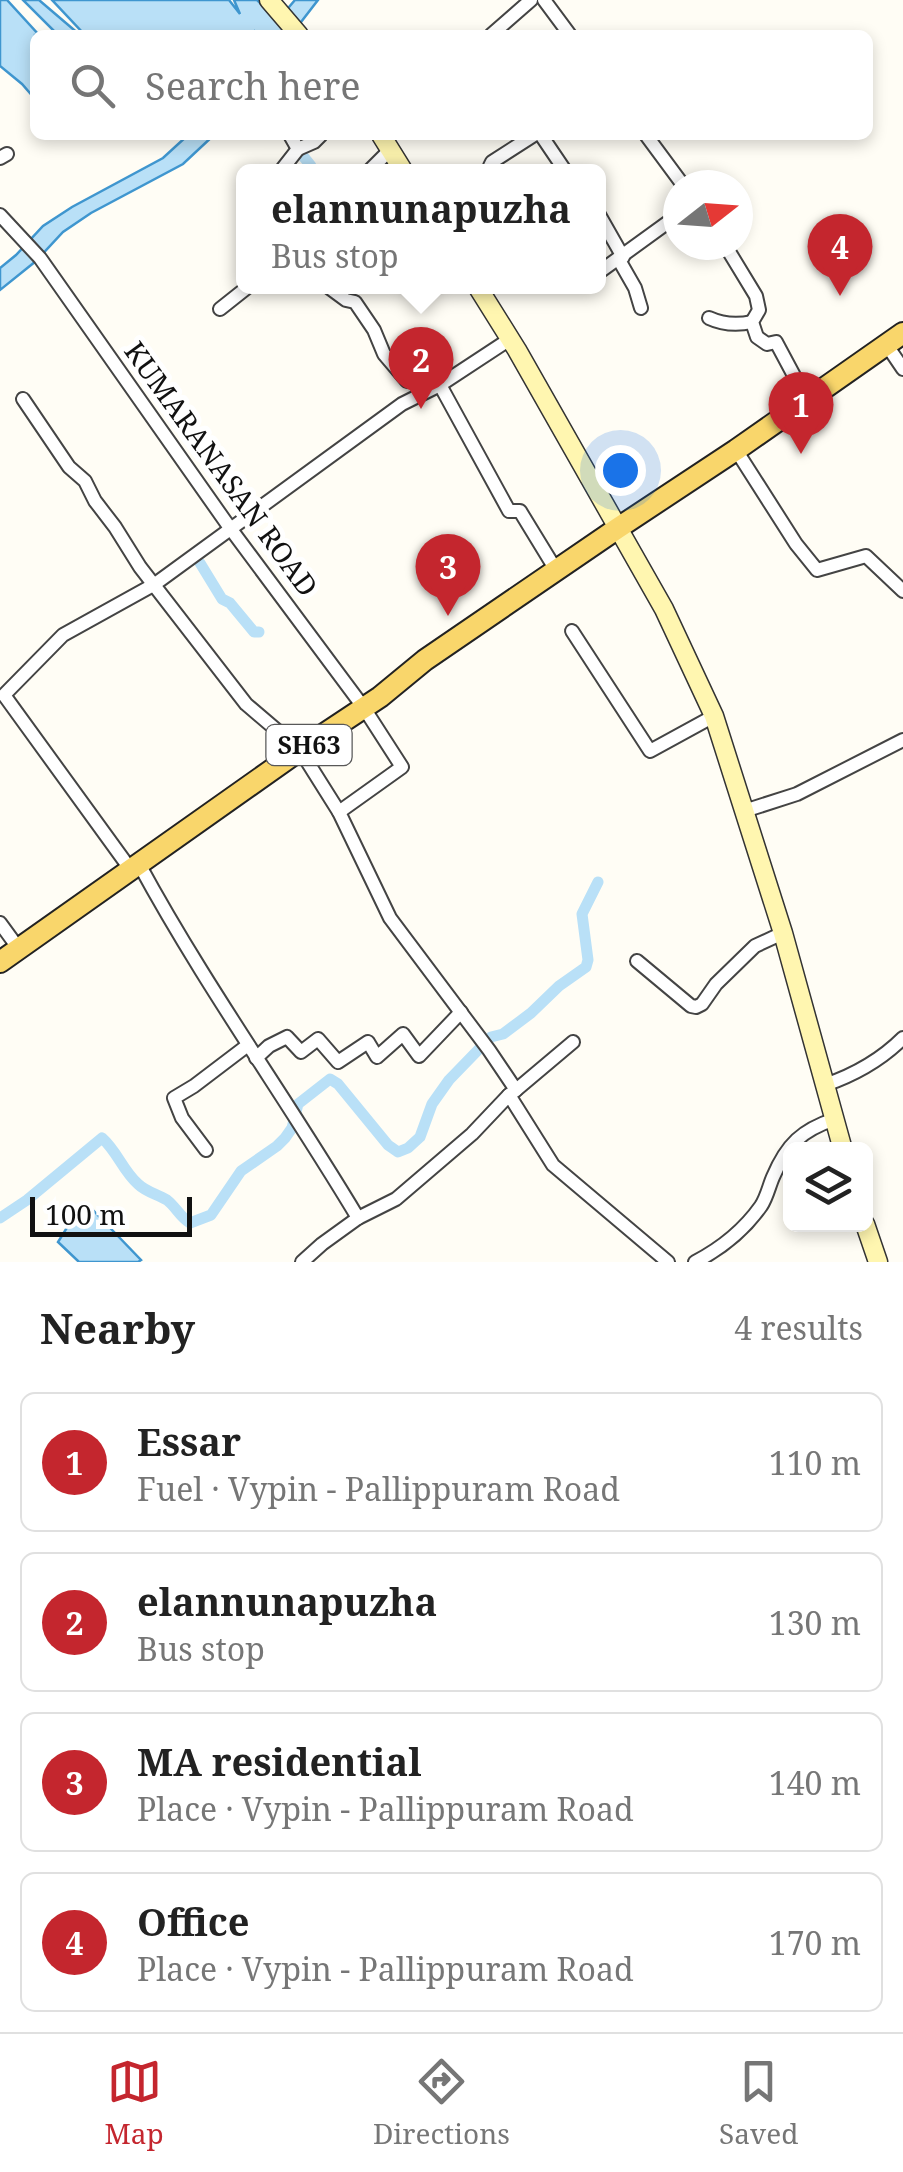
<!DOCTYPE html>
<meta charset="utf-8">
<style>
:root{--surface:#fff;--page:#f2f2f2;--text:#222;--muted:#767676;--line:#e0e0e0;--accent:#c4262e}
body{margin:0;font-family:"Noto Serif",serif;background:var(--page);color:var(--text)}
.controls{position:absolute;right:30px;bottom:30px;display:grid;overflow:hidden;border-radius:15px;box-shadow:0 5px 15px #0003}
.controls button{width:90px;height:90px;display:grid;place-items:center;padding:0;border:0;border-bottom:2px solid var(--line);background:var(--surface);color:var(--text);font:50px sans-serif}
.compass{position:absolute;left:663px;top:170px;width:90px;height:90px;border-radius:50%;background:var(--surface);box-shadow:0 5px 15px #0003;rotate:73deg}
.scale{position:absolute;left:30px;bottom:25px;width:162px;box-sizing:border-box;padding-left:10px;border:5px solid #111;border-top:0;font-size:28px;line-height:35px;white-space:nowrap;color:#111;-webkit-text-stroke:8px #fff;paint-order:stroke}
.you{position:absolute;left:620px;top:470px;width:35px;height:35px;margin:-25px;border:8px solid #fff;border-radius:50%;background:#1a73e8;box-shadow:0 0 0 15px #1a73e833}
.badge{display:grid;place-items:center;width:65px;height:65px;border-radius:50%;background:var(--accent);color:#fff;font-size:32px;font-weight:700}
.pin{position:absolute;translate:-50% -82px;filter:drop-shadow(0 2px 5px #0008)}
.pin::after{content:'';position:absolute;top:52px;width:35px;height:30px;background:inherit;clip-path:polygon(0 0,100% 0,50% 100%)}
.popup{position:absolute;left:236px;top:164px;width:370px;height:130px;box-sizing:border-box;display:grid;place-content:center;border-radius:15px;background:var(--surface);filter:drop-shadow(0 2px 8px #0005);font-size:32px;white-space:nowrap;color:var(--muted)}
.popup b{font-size:38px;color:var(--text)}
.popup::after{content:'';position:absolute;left:50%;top:100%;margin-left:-20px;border:20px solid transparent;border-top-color:var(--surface)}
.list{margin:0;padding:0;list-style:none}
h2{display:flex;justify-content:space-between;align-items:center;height:130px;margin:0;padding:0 40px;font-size:42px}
h2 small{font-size:32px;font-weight:400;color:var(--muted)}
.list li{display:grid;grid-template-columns:65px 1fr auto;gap:30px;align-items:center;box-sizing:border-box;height:140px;margin:0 20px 20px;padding:0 20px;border:2px solid var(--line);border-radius:15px}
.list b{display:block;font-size:38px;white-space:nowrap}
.list p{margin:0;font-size:32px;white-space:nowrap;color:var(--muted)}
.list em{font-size:32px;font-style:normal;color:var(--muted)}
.icon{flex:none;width:55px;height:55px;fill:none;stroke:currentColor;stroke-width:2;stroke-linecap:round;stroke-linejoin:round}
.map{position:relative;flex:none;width:903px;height:1262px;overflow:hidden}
.search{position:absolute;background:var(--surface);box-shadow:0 5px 15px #0003;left:30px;right:30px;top:30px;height:110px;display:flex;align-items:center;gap:25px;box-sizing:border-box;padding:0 35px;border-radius:15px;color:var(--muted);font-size:38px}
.sheet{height:770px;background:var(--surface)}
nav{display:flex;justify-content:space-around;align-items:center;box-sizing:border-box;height:140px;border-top:2px solid var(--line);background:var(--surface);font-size:28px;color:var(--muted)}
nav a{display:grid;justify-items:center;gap:5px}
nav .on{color:var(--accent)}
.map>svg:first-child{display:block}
</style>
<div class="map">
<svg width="903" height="1262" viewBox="0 0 903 1262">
<rect width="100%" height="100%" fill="#fffdf5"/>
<g fill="#b9e0f7" stroke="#3f96cf" stroke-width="2.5">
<path d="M0 0H7L39 35H35V99L22 84 0 66Z"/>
<path d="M23 0H39L80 35H58Z"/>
<path d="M52 0H229L240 14 234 0H257L278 20 295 0H318L291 35H257L255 32 254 35H85Z"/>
<path d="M188 135H214L183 164 91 213 63 232 36 261 0 290V268L16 255 43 226 72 207 163 158Z"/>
<path d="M90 1207 141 1260 138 1262H79L58 1242 71 1221Z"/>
</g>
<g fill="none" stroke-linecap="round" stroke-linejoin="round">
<g stroke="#b9e0f7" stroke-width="11">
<path d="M295 146 311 166"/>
<path d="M200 563 222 599 230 603 254 632H259"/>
<path d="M0 1218 27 1200 102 1138C117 1151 123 1171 138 1184 146 1192 157 1194 167 1200 176 1207 180 1217 190 1223L211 1215 241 1171 277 1146 285 1138 292 1128 298 1104 330 1079 338 1084 388 1145 398 1152 408 1148 420 1137 432 1104 449 1080 480 1048 491 1037 503 1034 531 1013 559 986 586 967 588 960 582 914 598 882"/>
</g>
<g stroke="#444" stroke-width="16">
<g id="street">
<path d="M544 0 570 35"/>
<path d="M491 35 531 0"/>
<path d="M290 135 298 149 314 142 321 135"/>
<path d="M541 135 566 172"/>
<path d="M646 135 683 185"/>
<path d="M0 158 7 154"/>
<path d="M280 172 298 149"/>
<path d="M368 172 390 150"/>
<path d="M493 172 490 166 492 162 534 135"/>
<path d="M598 213 623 257"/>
<path d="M0 215 40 258 230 528 364 708 402 767 339 812 390 918 489 1050 516 1090 509 1095"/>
<path d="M725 245 756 296 759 310 752 322 757 337 767 344 776 342 807 400"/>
<path d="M619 260 635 288 641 308"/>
<path d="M598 273 678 215"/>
<path d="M327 286 346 300 355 302 374 330 384 354 407 381C419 379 428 385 440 385L509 511H520L556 570"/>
<path d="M220 309 249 286"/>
<path d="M709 318C722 324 738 325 752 322"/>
<path d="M886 344 903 369"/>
<path d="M23 399 69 467 85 481 95 501 115 527 140 567 246 704 300 750 339 812"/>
<path d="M736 450 796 544 817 570 866 556 903 591"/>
<path d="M572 631 650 751 714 716"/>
<path d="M744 811 797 794 903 740"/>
<path d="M139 864C205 986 287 1099 358 1218"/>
<path d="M131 870 4 695 63 635 155 584 402 404 440 385 510 339"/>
<path d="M0 923 19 949"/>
<path d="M637 961 691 1006 696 1007 702 1004 716 984 755 946 783 933"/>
<path d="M256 1058 269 1046 287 1037 301 1052 318 1039 338 1062 368 1042 377 1057 403 1034 419 1056 461 1012"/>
<path d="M825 1085C854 1075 882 1059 903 1038"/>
<path d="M516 1090 573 1042"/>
<path d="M206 1150 182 1118 174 1098 194 1086 248 1045"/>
<path d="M302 1262 322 1244 358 1218 396 1199 472 1134 509 1095 553 1165 668 1262"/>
<path d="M695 1262C722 1248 744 1230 761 1206 767 1197 769 1186 773 1177 787 1144 802 1130 835 1119"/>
</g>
</g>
<g stroke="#333" stroke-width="21">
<g id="secondary">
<path d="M269 0 299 35"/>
<path d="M381 135 404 172"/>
<path d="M477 286 517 350 664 609 714 716 783 933 843 1150"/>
<path d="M865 1224 878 1262"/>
</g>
</g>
<g stroke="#222" stroke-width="24">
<path id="primary" d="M0 962 300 750 380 697 425 660 618 528 736 450 903 333"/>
</g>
<use href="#street" stroke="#fff" stroke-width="12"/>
<use href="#secondary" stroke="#fff6b0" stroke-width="18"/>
<use href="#primary" stroke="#f9d66b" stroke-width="20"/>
</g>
<g text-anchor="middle" stroke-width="10" stroke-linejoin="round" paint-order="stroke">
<rect fill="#fff" stroke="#585858" stroke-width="2.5" x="266.5" y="725" width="85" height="40" rx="8"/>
<g font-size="25" font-weight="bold" fill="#111">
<text x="309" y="754">SH63</text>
</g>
<g font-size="28" fill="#111" stroke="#fff">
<text transform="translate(221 469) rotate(54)" y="10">KUMARANASAN ROAD</text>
</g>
</g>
</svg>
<div class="controls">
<button><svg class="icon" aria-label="layers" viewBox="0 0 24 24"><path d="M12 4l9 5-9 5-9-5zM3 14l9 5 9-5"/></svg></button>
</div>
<svg class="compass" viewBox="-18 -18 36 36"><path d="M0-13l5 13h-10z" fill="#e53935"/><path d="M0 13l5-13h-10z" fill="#767676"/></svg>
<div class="scale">100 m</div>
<div class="you"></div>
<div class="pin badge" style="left:801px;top:454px">1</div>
<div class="pin badge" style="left:421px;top:409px">2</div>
<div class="popup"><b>elannunapuzha</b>Bus stop</div>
<div class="pin badge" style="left:448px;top:616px">3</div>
<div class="pin badge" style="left:840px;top:296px">4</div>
<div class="search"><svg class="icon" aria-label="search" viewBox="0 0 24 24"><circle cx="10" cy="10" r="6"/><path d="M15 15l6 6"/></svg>Search here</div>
</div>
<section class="sheet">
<h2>Nearby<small>4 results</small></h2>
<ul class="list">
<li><span class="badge">1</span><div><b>Essar</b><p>Fuel · Vypin - Pallippuram Road</p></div><em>110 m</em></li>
<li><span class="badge">2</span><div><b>elannunapuzha</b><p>Bus stop</p></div><em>130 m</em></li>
<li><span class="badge">3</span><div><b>MA residential</b><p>Place · Vypin - Pallippuram Road</p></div><em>140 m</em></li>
<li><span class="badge">4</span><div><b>Office</b><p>Place · Vypin - Pallippuram Road</p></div><em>170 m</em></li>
</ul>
</section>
<nav>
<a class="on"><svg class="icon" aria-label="map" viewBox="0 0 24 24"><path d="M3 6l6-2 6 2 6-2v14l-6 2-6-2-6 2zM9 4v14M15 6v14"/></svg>Map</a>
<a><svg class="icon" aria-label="directions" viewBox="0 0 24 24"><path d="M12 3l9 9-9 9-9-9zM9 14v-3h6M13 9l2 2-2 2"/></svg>Directions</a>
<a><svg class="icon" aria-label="saved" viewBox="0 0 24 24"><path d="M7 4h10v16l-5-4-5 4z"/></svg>Saved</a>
</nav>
